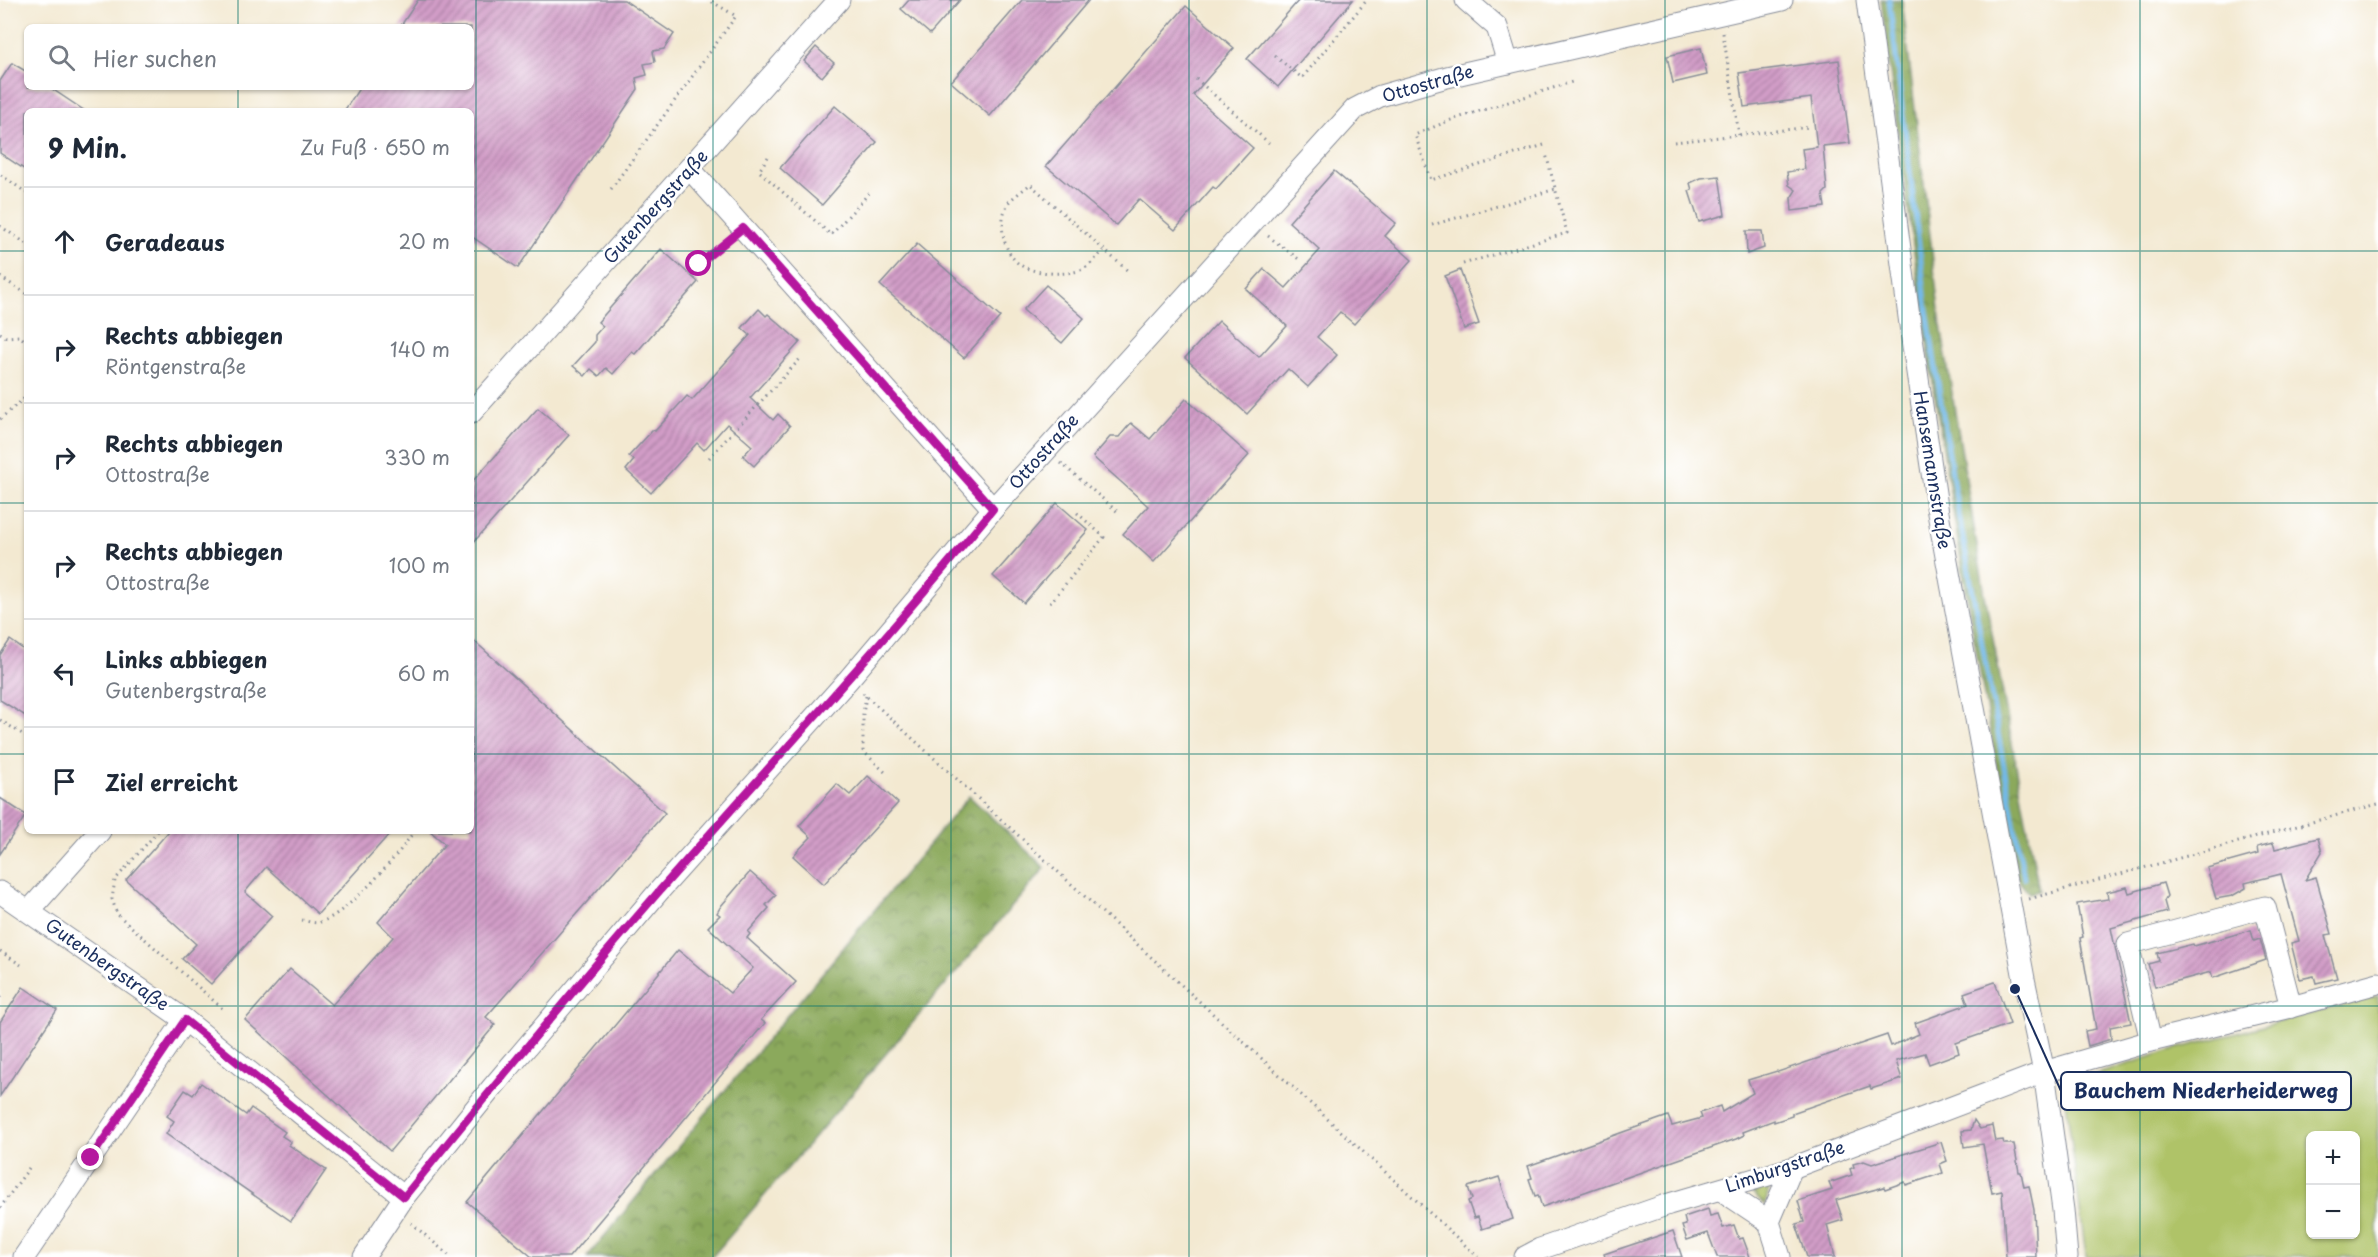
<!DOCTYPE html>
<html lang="de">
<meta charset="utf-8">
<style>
:root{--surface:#fff;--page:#f6f6f7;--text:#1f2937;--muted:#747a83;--line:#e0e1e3}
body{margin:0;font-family:"Playpen Sans",sans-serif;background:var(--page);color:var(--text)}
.controls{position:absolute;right:18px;bottom:18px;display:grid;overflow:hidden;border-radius:9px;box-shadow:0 2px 4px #0004}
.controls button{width:54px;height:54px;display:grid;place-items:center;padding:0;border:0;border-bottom:2px solid var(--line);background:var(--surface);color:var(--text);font:30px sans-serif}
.stop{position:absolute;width:18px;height:18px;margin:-14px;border:4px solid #b5179e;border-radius:50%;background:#fff}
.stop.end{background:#b5179e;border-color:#fff;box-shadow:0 2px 6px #0008}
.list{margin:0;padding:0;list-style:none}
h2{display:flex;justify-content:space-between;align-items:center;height:78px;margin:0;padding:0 24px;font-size:26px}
h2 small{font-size:20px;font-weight:400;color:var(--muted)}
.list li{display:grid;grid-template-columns:39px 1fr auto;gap:18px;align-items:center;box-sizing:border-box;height:108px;padding:0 24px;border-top:2px solid var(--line)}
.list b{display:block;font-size:22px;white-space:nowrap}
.list p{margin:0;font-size:20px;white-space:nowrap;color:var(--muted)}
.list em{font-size:20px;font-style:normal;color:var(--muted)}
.icon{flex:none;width:33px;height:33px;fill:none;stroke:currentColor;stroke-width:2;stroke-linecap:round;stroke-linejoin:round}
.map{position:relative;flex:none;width:2378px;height:1257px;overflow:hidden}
.search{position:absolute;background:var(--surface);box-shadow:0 2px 4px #0004;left:24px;top:24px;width:450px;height:66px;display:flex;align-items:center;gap:15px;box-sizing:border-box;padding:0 21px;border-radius:9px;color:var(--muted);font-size:22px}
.panel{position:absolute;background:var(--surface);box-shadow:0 2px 4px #0004;left:24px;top:108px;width:450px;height:726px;border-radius:9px}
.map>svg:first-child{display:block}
</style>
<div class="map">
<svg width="2378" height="1257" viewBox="0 0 2378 1257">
<defs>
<pattern id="grass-tufts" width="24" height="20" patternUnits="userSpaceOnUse" patternTransform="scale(1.5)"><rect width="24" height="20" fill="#afc367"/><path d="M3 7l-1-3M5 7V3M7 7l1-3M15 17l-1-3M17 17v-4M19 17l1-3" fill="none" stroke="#8e9f58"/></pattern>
<pattern id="forest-crowns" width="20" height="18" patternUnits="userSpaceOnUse" patternTransform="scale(1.5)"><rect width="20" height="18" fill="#8ba95c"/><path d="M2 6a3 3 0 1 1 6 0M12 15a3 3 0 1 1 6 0" fill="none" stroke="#718a4f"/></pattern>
<pattern id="building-hatch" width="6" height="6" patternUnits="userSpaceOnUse" patternTransform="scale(1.5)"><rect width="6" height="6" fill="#d29dc7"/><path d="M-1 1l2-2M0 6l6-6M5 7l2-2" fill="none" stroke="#aa80a5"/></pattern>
</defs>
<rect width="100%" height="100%" fill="#fff"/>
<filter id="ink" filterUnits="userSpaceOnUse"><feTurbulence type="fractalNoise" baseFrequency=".0167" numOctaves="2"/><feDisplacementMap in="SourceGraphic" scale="12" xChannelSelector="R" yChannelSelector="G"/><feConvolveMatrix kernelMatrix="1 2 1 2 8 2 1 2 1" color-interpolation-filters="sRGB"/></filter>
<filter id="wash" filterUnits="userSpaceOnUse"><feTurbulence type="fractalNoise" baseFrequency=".008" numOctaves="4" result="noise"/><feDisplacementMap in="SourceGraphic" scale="24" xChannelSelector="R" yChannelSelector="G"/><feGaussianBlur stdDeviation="1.35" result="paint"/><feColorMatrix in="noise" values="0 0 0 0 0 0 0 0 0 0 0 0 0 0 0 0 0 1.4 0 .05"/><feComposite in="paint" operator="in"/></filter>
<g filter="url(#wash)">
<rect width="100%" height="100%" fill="#f3e9d1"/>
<path fill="url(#grass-tufts)" stroke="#657962" stroke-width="1.5" d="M1770 1185 1765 1205 1750 1191Z"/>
<g fill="url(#forest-crowns)" stroke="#536c5d" stroke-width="1.5">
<path d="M1881 0H1902L1940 319 1985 595 2039 891 2029 893 2017 879C1962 587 1917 295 1881 0Z"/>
<path d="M969 796 1045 868 712 1257H587Z"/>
</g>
<path fill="#afc367" stroke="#657962" stroke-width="1.5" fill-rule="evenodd" d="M2378 996V1257H2086L2064 1085 2168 1051ZM2310 1136H2356V1234H2310Z"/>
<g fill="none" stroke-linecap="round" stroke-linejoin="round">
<path stroke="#72b9e9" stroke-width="5" d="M1889 0 1927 311 1955 493 2024 878"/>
</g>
<g id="blocks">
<g fill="url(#building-hatch)">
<path d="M418 0H624L674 34 664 49 653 51 655 62 644 64 647 75 636 78 638 89 518 268 471 236V111H344L360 87H471V27H400Z"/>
<path d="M909 0H960L930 34 901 9Z"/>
<path d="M1022 0H1089L990 116 951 82Z"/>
<path d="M1299 0H1353L1278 87 1247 59Z"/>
<path d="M1186 6 1234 48 1193 95 1253 148 1216 189 1213 187 1175 230 1139 199 1116 225 1046 166Z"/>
<path d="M816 47 834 63 822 77 804 61Z"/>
<path d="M1701 48 1707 75 1673 83 1667 56Z"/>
<path d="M1839 60 1850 143 1823 146 1827 190 1823 194 1825 207 1792 211 1791 198 1796 190 1789 185 1787 172 1805 169 1802 149 1817 147 1811 98 1744 107 1739 73Z"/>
<path d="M12 63 27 72V87H49L85 111H27V171L0 153V81Z"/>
<path d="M835 106 877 142 822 205 780 168Z"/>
<path d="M1334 171 1396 223 1385 236 1412 260 1354 324 1340 312 1317 337 1337 355 1308 387 1288 369 1247 414 1185 358 1219 321 1259 357 1287 326 1246 289 1264 269 1286 288 1320 250 1289 222Z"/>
<path d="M1719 176 1725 215 1699 222 1689 191 1692 190 1690 183 1701 178Z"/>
<path d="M1746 231H1762L1764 248 1747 254Z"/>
<path d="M917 244 1000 317 964 358 880 285Z"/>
<path d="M661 249 698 282 635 354 632 352 613 374 606 368 599 376 591 369 585 376 573 366 595 342V335L603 326 598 322Z"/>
<path d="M1460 270 1479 324 1464 329 1445 276Z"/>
<path d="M1046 285 1084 318 1062 343 1023 310Z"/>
<path d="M759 309 766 316 768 314 800 342 750 398 773 420 778 414 790 426 754 466 743 456 752 446 727 424 704 450 697 443 651 493 626 470 634 460 629 456 653 430 655 431 687 396 692 400 750 335 742 328Z"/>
<path d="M1186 399 1249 455 1154 562 1123 534 1148 506 1093 457 1110 437H1119L1131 423 1150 439Z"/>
<path d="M538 408 569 435 471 545V483Z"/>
<path d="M1057 503 1088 530 1024 603 993 576Z"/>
<path d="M471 638 665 813 486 1017 495 1025 390 1151 245 1020 290 969 332 1005 393 937 378 922 445 844 430 831H471Z"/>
<path d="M10 640 27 652V717L0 700V655Z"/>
<path d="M868 776 898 803 824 884 793 856 811 837 799 826 837 784 850 795Z"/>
<path d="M0 798 26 815 0 854Z"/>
<path d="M169 831H392L318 914 266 867 245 892 272 916 211 984 182 959 196 944 126 880Z"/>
<path d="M2318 838 2322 852 2305 880 2316 877 2332 934 2325 935 2337 978 2316 983 2314 976 2300 979 2291 943 2299 941 2281 874 2245 883 2246 888 2232 896 2216 899 2207 868 2258 854 2257 847 2273 843 2275 849Z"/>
<path d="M750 872 776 895 766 905 769 908 748 932 750 934 747 938 796 982 761 1020 765 1023 569 1257H532L467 1202 678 950 730 993 753 968 708 927 720 915 717 913 721 906Z"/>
<path d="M2163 883 2167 896 2164 901 2167 912 2111 928 2131 1023 2110 1027 2111 1039 2088 1046 2085 1031 2096 1029 2080 938 2083 937 2077 904 2108 899 2107 892 2127 887 2129 893Z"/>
<path d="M2251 930 2254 941 2260 939 2266 960 2213 978 2211 972 2155 987 2148 964 2159 961 2157 953 2193 944 2194 946Z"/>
<path d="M1995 982 2010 1024 1956 1043 1959 1053 1929 1064 1925 1053 1896 1061 1902 1079 1871 1089 1870 1086 1792 1113V1116L1774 1122V1120L1743 1132 1744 1135 1736 1139 1542 1207 1538 1195 1535 1196 1529 1179 1532 1178 1528 1166 1668 1116 1672 1126 1702 1118 1700 1113 1720 1106 1722 1112 1753 1093 1748 1080 1777 1071 1778 1072 1887 1035 1891 1046 1919 1034 1915 1023 1968 1004 1964 993Z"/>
<path d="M23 987 57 1010 0 1096V1022Z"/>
<path d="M201 1083 246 1115 251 1108 285 1132 282 1136 291 1142 289 1145 326 1170 291 1221 166 1134 174 1121 167 1116 185 1090 193 1095Z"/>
<path d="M1974 1120 1980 1129 1992 1126 1995 1141 2003 1140 2004 1144H2014L2019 1172H2021L2024 1187 2029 1186 2034 1210 2036 1257H2006L2002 1191 1992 1193 1983 1144 1964 1147 1962 1131 1971 1130Z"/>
<path d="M1941 1142 1947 1161 1940 1164 1943 1173 1906 1185 1905 1182 1885 1189 1884 1187 1836 1200 1843 1220 1827 1225 1835 1257H1807L1796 1224 1804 1222 1798 1201 1832 1190 1829 1183 1852 1175 1850 1169 1854 1167 1853 1164 1864 1161 1872 1164Z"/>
<path d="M1499 1177 1513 1219 1482 1229 1478 1217 1474 1218 1468 1201 1472 1199 1468 1187Z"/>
<path d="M1708 1209 1710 1216 1718 1214 1723 1228 1734 1225 1739 1239 1743 1238 1750 1257H1717L1708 1233 1687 1240 1682 1226 1686 1225 1684 1217Z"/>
<path d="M1673 1231 1682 1257H1605L1604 1254Z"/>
</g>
</g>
</g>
<g filter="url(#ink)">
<use href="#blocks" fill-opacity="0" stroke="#878c98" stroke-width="1.5"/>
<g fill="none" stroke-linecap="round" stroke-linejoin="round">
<g stroke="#878c98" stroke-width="23">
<g id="street">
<path d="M1466 0 1497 27 1508 63"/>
<path d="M1867 0 1911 332 1938 513 2024 979 2044 1072 2063 1210 2067 1257"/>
<path d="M690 169 993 509"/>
<path d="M471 413 839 0"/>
<path d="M0 892 185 1020 404 1197 491 1089 659 891 848 680 993 509 1355 109 1380 96 1447 77 1782 0"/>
<path d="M29 911 100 831"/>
<path d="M2151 1041 2128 944 2265 907 2291 1007"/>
<path d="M1721 1190 1769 1222"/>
<path d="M24 1257 185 1020"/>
<path d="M364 1257 404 1197"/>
<path d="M1525 1257 1540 1249 1669 1204 1792 1168 2044 1072 2151 1041 2291 1007 2378 983"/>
<path d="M1780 1257 1769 1222 1792 1168"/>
</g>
</g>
<g stroke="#878c98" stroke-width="3" stroke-dasharray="1.5 4.5" stroke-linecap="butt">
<path d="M1723 33 1739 135"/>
<path d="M1275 56 1302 78 1367 0"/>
<path d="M1196 79 1269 143"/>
<path d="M1674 142 1811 127"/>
<path d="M1544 145 1431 180 1415 135 1448 121 1572 82"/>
<path d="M768 157 759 171 831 235 871 191"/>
<path d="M1 175 27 193"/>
<path d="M611 189 736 16 709 0"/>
<path d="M1432 225 1556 189"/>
<path d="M0 226 27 244"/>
<path d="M1268 236 1300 260"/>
<path d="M1104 250C1098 256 1091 265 1083 269 1069 276 1039 274 1024 267 1003 257 996 221 1009 202 1014 196 1024 190 1030 184L1128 271"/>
<path d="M699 264 728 240"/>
<path d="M1463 264 1567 233 1546 154"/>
<path d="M0 277 27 294"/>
<path d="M0 333 6 337 19 336 27 342"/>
<path d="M0 419 27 396"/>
<path d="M709 458 800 359"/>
<path d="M1061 463 1119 513"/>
<path d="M1050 603 1104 537 1074 510"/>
<path d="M863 693 1478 1257"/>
<path d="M866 696 863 714V751L888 775"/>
<path d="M0 720 27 737"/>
<path d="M158 831 115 880 112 899 117 914 224 1010"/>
<path d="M2029 899 2378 804"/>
<path d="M302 920C307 921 315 924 320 922 347 915 400 854 414 831"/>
<path d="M0 951 21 965"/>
<path d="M0 997 3 993"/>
<path d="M0 1208 29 1168"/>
<path d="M411 1223 451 1257"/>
</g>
<use href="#street" stroke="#fff" stroke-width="21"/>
</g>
</g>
<g fill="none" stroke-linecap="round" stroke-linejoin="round" filter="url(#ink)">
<path stroke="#b5179e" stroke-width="8" d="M91 1158 185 1020 404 1197C488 1093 573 990 661 889 772 763 887 639 993 509L743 228 699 264"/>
</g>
<path fill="none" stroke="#0f766e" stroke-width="1.5" stroke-opacity="0.55" d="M238 0V27M476 0V1257M713 0V1257M951 0V1257M1189 0V1257M1427 0V1257M1665 0V1257M1902 0V1257M2140 0V1257M238 87V111M0 251H27M471 251H2378M0 503H27M471 503H2378M0 754H27M471 754H2378M238 831V1257M0 1006H2378"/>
<g text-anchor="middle" stroke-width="5" stroke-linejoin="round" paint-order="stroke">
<g font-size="18" fill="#1b2f5e" stroke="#fff">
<text transform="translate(1428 84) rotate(-16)" y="6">Ottostraße</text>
<text transform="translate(656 207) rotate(-48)" y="6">Gutenbergstraße</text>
<text transform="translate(1044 452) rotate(-48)" y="6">Ottostraße</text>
<text transform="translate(1932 470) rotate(81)" y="6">Hansemannstraße</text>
<text transform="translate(107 965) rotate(35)" y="6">Gutenbergstraße</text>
<text transform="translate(1785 1167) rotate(-19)" y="6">Limburgstraße</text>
</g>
</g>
<path fill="none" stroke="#1b2f5e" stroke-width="2" d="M2015 989L2061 1091"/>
<circle fill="#1b2f5e" stroke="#fff" stroke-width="2" cx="2015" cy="989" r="6"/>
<rect fill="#fff" stroke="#1b2f5e" stroke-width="2" x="2061" y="1072" width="290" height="38" rx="6"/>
<g font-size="20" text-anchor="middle" font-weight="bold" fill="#1b2f5e">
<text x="2206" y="1098">Bauchem Niederheiderweg</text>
</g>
</svg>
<div class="controls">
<button>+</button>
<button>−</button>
</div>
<div class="stop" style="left:699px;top:264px"></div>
<div class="stop end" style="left:91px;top:1158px"></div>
<div class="search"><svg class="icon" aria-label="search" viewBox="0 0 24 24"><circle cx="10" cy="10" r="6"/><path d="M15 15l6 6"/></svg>Hier suchen</div>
<section class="panel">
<h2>9 Min.<small>Zu Fuß · 650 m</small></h2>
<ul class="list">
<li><svg class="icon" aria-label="ahead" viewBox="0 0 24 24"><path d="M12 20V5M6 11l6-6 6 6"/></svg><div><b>Geradeaus</b></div><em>20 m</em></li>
<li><svg class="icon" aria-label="right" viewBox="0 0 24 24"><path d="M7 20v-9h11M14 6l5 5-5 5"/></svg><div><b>Rechts abbiegen</b><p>Röntgenstraße</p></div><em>140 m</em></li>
<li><svg class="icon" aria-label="right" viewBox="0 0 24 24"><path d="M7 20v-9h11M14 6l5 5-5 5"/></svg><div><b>Rechts abbiegen</b><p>Ottostraße</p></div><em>330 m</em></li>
<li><svg class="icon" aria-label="right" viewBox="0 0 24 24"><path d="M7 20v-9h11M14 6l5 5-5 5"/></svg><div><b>Rechts abbiegen</b><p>Ottostraße</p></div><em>100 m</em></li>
<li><svg class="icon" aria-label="left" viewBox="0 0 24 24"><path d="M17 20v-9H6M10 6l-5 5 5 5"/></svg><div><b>Links abbiegen</b><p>Gutenbergstraße</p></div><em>60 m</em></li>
<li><svg class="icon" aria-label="arrive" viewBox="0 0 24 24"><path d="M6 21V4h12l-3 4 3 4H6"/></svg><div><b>Ziel erreicht</b></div></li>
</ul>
</section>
</div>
